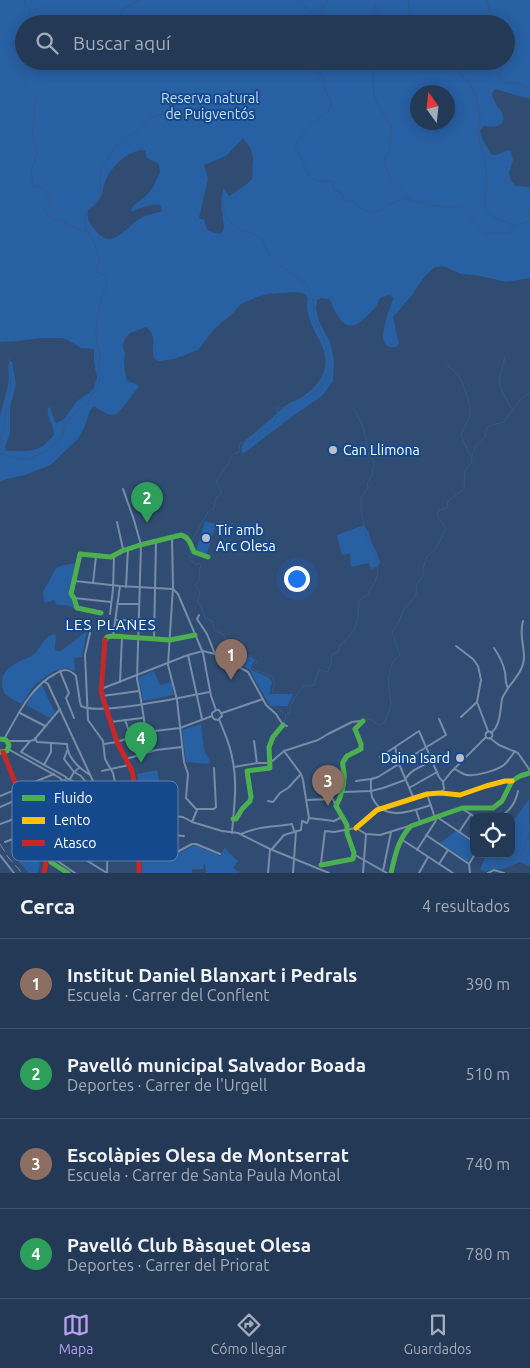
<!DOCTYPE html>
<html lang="es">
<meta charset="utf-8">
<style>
:root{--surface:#243956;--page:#2c405c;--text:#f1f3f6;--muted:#a3acb9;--line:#41536c;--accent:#bca0f2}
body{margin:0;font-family:Ubuntu,sans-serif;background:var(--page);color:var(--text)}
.controls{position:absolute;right:15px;bottom:15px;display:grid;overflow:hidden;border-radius:10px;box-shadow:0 2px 12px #0003}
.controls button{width:45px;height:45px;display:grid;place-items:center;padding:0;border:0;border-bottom:1px solid var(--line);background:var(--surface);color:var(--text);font:25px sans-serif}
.compass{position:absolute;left:410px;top:85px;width:45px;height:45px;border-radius:50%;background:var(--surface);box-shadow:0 2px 12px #0003;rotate:345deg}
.you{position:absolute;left:296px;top:578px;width:18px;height:18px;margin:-12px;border:4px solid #fff;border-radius:50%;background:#1a73e8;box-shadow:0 0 0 8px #1a73e833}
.badge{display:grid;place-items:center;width:32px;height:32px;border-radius:50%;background:var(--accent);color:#fff;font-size:16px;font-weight:700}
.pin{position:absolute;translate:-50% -41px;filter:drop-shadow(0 1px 2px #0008)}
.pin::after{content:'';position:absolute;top:26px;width:18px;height:15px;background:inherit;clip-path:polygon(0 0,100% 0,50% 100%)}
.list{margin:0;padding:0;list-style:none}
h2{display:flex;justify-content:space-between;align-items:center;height:65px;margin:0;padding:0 20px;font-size:21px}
h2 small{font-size:16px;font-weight:400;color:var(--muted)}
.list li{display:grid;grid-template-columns:32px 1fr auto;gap:15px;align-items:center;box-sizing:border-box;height:90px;padding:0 20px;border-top:1px solid var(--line)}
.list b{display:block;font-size:19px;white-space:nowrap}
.list p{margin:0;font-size:16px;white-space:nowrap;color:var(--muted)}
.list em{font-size:16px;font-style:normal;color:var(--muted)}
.icon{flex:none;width:28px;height:28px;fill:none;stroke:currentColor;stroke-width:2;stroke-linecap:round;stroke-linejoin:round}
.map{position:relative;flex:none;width:530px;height:873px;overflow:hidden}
.search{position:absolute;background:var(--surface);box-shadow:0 2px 12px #0003;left:15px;right:15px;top:15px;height:55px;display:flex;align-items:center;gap:12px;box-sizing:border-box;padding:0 18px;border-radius:28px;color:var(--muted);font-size:19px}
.sheet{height:425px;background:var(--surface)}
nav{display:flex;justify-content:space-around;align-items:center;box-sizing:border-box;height:70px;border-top:1px solid var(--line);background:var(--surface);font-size:14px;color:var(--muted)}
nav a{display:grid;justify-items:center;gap:2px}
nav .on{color:var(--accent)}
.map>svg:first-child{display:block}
</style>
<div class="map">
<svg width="530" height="873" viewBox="0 0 530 873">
<rect width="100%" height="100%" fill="#304c72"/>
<g fill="#2860a4" fill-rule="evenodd">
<path d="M0 0H530V99L495 89 492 94C493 98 495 102 497 106 500 109 500 108 502 113 508 127 494 127 484 126L480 130 482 139 492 155H496L508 150 511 151 513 160 509 173 511 181 516 186 530 187V278L506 282 476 275 461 274 443 266 435 267 425 276 417 287 413 294 393 317 399 344 396 347C370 350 391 310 393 298L390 295 381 297C378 301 377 307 373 310 361 323 348 336 336 313 333 308 332 303 329 299L321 298 317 300 316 309 319 321 330 342 334 361 333 381 322 396 294 415 244 453 242 452V447L245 441C254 433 264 425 274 416 277 413 281 409 285 406 290 402 297 400 302 397 319 385 331 370 323 348 316 332 304 317 308 298L303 293 294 292 268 294 257 297 241 304 231 315 215 328 198 350 174 359 159 361 154 359C150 345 159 338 146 327L130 333 126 337 122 345 125 353 124 362 125 372 127 381 136 384 139 386C135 392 120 412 116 414 108 417 99 409 94 406L90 410 85 426 78 439 69 447 51 465 25 475 7 479 0 482V416L8 385 9 376 8 366 9 361H11L12 362 16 384 10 407V434L5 447 6 451H8C30 451 38 454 54 435 54 425 46 417 48 408L50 407 55 422 57 423 64 419 77 401 90 392 94 388 97 377 94 363V349L81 348 68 340 62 338H42L18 341 0 342ZM24 24H506V61H24ZM418 92H448V122H418ZM243 138 251 149 252 153 253 160 252 179 248 183 234 193 229 196 228 195 224 188 223 189 221 203 224 228 223 231 220 234 208 231 204 220 199 218 208 179 204 165 226 156ZM142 150 145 151 147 158 159 164 160 172 153 187 148 194 133 206 131 211H133C142 208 151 203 160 205L162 211C156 214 149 214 143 217 127 224 113 254 94 229 90 223 86 218 88 211 92 207 96 205 99 200 103 194 103 188 105 182 111 167 126 152 142 150Z"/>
<path d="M205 521 216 524 207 554 196 551Z"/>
<path d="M364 525 369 533 371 542 376 551 380 562 378 566 371 569 369 563 351 567 350 553 342 555 337 535Z"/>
<path d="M76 563 69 593 73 600 75 609 67 605H57L54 600 45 603 44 600 43 592 56 568 64 565Z"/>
<path d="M87 631 82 657 74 658 75 671 66 668 54 671 34 685 22 704C17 701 9 698 5 694 0 684 1 672 12 666 18 661 26 659 33 655 41 649 44 635 55 634L56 636 55 649 57 651H61Z"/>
<path d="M236 654 251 657 255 661 251 666V670L268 677 272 682 269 694H293L288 706H270L249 669 236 663V660L234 657Z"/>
<path d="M154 671 160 685 171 682 174 695 142 701V693L138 678Z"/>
<path d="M42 685 55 713 50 718 26 705 38 687Z"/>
<path d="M201 724 204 750 210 761 209 764 186 762 182 730Z"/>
<path d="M157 770 163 800 143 804 137 774Z"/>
<path d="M529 800 530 866 520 862 503 869H492L485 872 480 869 487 854H511V832L514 827 512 822Z"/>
<path d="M456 831 474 844V852L468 862 440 843Z"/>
<path d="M195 845 220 856 225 847 228 852 238 861 233 868 240 873H206L205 864H204L203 869H192V873H142V860H165Z"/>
<path d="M38 854 40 861 38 873H29L19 862Z"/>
</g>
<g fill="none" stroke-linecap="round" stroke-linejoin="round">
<g stroke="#33598a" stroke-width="1">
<path d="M297 0C304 2 304 7 309 11 313 13 316 14 319 18"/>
<path d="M487 0 493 24"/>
<path d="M375 5 378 24"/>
<path d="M113 24 122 12V10L140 0"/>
<path d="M316 24 324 5 327 0"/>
<path d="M408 24 410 14 408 0"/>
<path d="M24 27 22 25 30 17C31 11 29 8 24 5L25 0"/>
<path d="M282 61C292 66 304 66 314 71"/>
<path d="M314 61 315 72 323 77C325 82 324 87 326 92 328 96 331 99 331 103 332 114 316 119 310 125 307 129 296 144 294 148 304 155 303 173 313 179 319 183 326 179 333 182L334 190 342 193 345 201 353 202 361 209 373 213 382 210 387 205 408 198C415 202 440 208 449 207 453 207 456 206 461 206L478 226 486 234 496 233H507L511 231 516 225 527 222 529 221 528 211 530 207"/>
<path d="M375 61 373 81 374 95 378 106 391 126 390 150 384 161 390 179 408 198"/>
<path d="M500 61V76L502 82C515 84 523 80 530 93"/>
<path d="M454 67C473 86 480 96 480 124 480 128 478 132 479 136 479 145 483 153 485 162 487 168 486 174 487 181 487 191 481 202 487 211 493 220 505 219 513 225"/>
<path d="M86 231C86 224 84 218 86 211L94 204 99 198 101 189 100 181 101 170 110 154 117 145 127 139 131 134 136 132 151 118 170 111 174 113"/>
<path d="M505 357 499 381 501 389 511 408"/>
<path d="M447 366C451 369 454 371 457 374 463 381 471 404 470 413 470 420 463 428 461 435L470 456"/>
<path d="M1 453V436L4 430 6 410 11 384 9 359"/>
<path d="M0 454C9 454 17 460 27 459 35 458 59 444 62 436 64 432 63 428 65 425 71 415 82 408 90 400V395C101 389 99 378 99 367 99 363 100 359 100 355 99 348 95 340 96 332 96 320 101 294 107 284L105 276 96 271V267L99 260V258L94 242 90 234 59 220 53 219 46 212 44 208 51 201 46 191 39 186 34 187 33 186 31 171 37 154 32 132 34 123V109L37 99 25 87V84L27 82 24 75 27 61"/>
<path d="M191 541 199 528 208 512 214 508 216 497 222 493 216 481 229 463 232 455 240 451 239 444 251 441 253 440 256 435 262 431 270 429 276 418 277 408H289L298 399 301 400 309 396 320 388 327 378 328 375 329 355 314 314 313 297 309 292 307 285 278 264 268 253 262 240 254 234 240 230 231 223 224 214 222 199"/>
<path d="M189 544 191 560 196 565 199 563 201 566 199 571 200 579 195 585 200 591 198 602 203 612"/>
<path d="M204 614 205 618 212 621 215 630 224 635C231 666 245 645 257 662L252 667 253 669 273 677 275 684 272 693"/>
<path d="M270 701 273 705 286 715 285 723"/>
<path d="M286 715 290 712C289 700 298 695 304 686L314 685 315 684 317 674 320 670 324 672 328 671 331 664 332 655 339 651V646C357 631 358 623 359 601L368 594 375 582 377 575 378 561 365 532 361 507V498L368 488 367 483 372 476 374 463 373 460 369 456 363 426 354 409"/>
<path d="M365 720 370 719 379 725 385 722 389 712 391 703 388 683 391 667 393 662 400 655 392 632 398 624 403 610 414 598 416 594 417 584 423 576V569L427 556 435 550 446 529C444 522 434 518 439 510L447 508 448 501 464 489 465 471 472 462C470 453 478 442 485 437L487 428 489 426 504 422C511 411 518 400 530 392"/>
<path d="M495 869V864L498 860C504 859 510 861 515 860 526 855 525 839 530 831"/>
</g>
<g stroke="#778ca6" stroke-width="2">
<path d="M123 489 134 520 141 545 137 679 140 694 146 732"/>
<path d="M117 522 123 549"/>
<path d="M172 538 173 587 168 665 177 700 184 762 188 774 186 798 197 810 192 822"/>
<path d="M75 581 120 586 173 589"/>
<path d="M93 583 96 556"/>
<path d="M126 587 128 549"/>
<path d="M173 589 178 594 203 653 211 696 216 710"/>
<path d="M74 598 111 602"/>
<path d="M119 604H139"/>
<path d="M110 614 113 589 114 557"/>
<path d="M199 615 197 619 207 634 215 654"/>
<path d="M116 620H138"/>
<path d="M90 633 85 655 88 720 103 741 105 759 113 773 116 787 119 791 136 792"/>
<path d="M113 636 120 586"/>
<path d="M154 639 156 541"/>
<path d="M456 646 473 659 478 666 481 680 477 702 488 731"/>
<path d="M188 655 202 719"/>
<path d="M60 671 69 693 66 698 74 718"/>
<path d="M44 681 48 684 99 794 102 807 108 810"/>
<path d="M120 682 122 637"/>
<path d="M508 688C515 679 524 669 524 657 524 644 519 635 523 621"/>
<path d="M101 689 188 655 203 651 215 654 248 672 266 705 276 714 283 725 287 726"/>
<path d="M102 696 139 691"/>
<path d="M60 709 34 740 30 741 21 752 66 777"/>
<path d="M216 710 212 713V716L214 719 218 720"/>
<path d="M216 710H219L221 713 222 716 219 719"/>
<path d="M20 713 45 726"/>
<path d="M222 713 263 699"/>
<path d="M461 717 477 702"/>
<path d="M219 719C224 732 230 744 232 757 238 782 234 807 232 833"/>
<path d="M125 720 131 737"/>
<path d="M110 722 142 718"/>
<circle cx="489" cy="735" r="3.5"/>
<path d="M491 733C501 725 500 710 502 699 503 695 506 692 508 688 505 683 506 678 505 672 503 663 499 655 494 648"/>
<path d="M35 738 37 742 67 744C67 757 79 768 90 775"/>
<path d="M490 738 499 745 518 753 529 769 530 772"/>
<path d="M4 739C18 715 30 687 55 674 64 669 69 668 76 676L80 702 81 706C100 716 185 696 210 692"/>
<path d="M7 741H30"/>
<path d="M254 741 257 763"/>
<path d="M104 744 117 742 146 732 180 728 212 716"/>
<path d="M395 747 399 764 414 799"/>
<path d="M8 749 60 778 62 780 61 783 62 785H65L67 782"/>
<path d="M67 751 64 759 74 772 81 776 88 785 87 788"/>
<path d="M380 757 419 731 439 777 443 782 444 789 441 793"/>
<path d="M126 759 156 750 182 747"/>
<path d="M44 765 51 752V743"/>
<path d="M234 767 257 763H270L284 751 318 740 328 734 352 722 360 721"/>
<path d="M454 769C459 770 462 775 468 775 477 776 499 770 505 764 509 760 512 755 515 751"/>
<path d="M102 771 129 765"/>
<path d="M66 778 99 794"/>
<path d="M70 779 74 772 79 768"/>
<path d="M371 779C371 785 370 794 373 799 385 822 412 811 431 805"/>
<path d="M64 780 109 804 140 813 183 817 192 822 222 831 238 833 270 849 329 873"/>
<path d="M356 781 371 779 378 777 446 735 439 719"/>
<path d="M443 782 451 772 486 737"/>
<path d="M409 788 437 772"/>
<path d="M343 792 371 791 383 788 405 780C410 770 422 766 432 761"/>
<path d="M427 794 435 818"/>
<path d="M0 796 54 774"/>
<path d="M306 800 333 799 335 804"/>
<path d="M268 801 273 802 280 793 288 788 301 774"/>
<path d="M0 807 21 798"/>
<path d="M110 809 138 831 143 833 184 836"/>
<path d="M196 809H214L216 807 214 768"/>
<path d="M416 810 420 822"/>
<path d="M464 810 475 817"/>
<path d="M500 817C510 811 516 802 518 791"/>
<path d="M66 818 108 845 139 858 164 859 192 844H196L220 854"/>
<path d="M309 818 334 821 342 817"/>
<path d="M54 822 52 849 53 858 75 873"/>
<path d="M0 824 28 814"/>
<path d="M147 832 148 814"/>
<path d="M459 832 471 814"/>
<path d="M241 834C258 826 275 827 292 824L294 831"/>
<path d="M426 835 469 864"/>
<path d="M52 839 107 873"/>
<path d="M401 839 453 873"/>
<path d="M5 842 101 805"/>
<path d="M272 849 284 835 301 830 302 821 307 823 309 818 303 780 301 774 284 751"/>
<path d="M417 850 435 822 437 817 474 842"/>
<path d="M0 855 14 873"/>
<path d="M355 855 387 873"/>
<path d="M16 857 17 855 35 846 30 832"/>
<path d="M321 863 325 831 334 832 356 828 366 834 380 835 409 826"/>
<path d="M439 864 448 850"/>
<path d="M383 871 391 832"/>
<path d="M107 873 108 810"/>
<path d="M268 873 270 849"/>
<path d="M293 873 296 831"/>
<path d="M363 873 366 834"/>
<path d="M419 873 428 857"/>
<path d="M470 873 469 864 475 854"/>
<path d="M488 873 494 870 504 873"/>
</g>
<g stroke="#4caf50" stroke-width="5">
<path d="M101 613 77 608 74 598 71 594 80 554 111 557 122 551 140 545 181 535C189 537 191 545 194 552L208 557"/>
<path d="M105 640 107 637 113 636 170 640 195 635"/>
<path d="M0 739 6 740 9 745 7 751 0 752"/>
<path d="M233 819H236L242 809 250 801 251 797 247 771 270 768 269 747 273 737 283 725"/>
<path d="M46 857 49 861 68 873"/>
<path d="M321 865 353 859 354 853 347 833V825L336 806C341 797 345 784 344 774 344 769 342 766 343 762L347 756 361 749V744L355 729 363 721"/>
<path d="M391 873C395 856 398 839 411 826L462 808H493L502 801 512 781 520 776 530 773"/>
</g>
<path stroke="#ffc107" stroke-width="5" d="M356 828 377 810 427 794 441 793 460 795 486 786 505 781H512"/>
<g stroke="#c62828" stroke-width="5">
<path d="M105 640 101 692 117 742 132 771 140 813 138 831 139 873"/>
<path d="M3 752 44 855 46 863 44 873"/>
</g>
<path stroke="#798da5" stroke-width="1" stroke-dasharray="9 4" stroke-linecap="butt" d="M0 844 8 857 22 873"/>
</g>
<g fill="#b7c0ce" stroke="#15498d" stroke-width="2">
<circle cx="333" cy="450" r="5"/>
<circle cx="206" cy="538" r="5"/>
<circle cx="460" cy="758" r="5"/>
</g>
<g text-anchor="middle" stroke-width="4" stroke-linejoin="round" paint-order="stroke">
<g font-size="14" fill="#c5defb" stroke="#15498d">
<text x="210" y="103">Reserva natural<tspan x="210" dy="16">de Puigventós</tspan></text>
</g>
<g font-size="14" fill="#fff" stroke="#15498d" text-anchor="start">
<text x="343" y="455">Can Llimona</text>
<text x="216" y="535">Tir amb<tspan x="216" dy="16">Arc Olesa</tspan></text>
<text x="450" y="763" text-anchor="end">Daina Isard</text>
</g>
<g font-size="15" letter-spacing="1" fill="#fff" stroke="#15498d">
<text x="111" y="630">LES PLANES</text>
</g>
</g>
<rect x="12" y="781" width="166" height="80" rx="8" fill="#15498d" stroke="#5b80af" stroke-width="1"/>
<rect x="22" y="795" width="23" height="6" fill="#4caf50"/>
<rect x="22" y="817" width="23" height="7" fill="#ffc107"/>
<rect x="22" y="840" width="23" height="6" fill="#c62828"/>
<g font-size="14" fill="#fff">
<text x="54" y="803">Fluido</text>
<text x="54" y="825">Lento</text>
<text x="54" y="848">Atasco</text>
</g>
</svg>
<div class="controls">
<button><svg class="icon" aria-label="locate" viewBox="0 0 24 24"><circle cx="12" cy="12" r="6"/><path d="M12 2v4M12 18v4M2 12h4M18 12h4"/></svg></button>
</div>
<svg class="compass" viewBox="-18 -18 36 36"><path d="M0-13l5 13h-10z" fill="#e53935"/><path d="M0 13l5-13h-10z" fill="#a3acb9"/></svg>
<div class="you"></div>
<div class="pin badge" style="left:231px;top:680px;background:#8d6e63">1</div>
<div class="pin badge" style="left:147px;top:523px;background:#2e9e5b">2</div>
<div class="pin badge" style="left:328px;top:806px;background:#8d6e63">3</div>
<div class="pin badge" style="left:141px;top:763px;background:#2e9e5b">4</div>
<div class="search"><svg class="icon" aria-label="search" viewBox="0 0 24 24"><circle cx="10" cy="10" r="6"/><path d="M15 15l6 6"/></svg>Buscar aquí</div>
</div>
<section class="sheet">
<h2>Cerca<small>4 resultados</small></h2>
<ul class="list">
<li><span class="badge" style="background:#8d6e63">1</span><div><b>Institut Daniel Blanxart i Pedrals</b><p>Escuela · Carrer del Conflent</p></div><em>390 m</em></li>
<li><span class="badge" style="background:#2e9e5b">2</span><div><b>Pavelló municipal Salvador Boada</b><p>Deportes · Carrer de l'Urgell</p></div><em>510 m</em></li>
<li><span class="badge" style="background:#8d6e63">3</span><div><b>Escolàpies Olesa de Montserrat</b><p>Escuela · Carrer de Santa Paula Montal</p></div><em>740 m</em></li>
<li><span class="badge" style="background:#2e9e5b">4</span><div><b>Pavelló Club Bàsquet Olesa</b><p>Deportes · Carrer del Priorat</p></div><em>780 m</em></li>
</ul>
</section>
<nav>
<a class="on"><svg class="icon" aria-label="map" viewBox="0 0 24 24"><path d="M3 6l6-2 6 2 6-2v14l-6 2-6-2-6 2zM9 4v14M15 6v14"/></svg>Mapa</a>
<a><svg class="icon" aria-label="directions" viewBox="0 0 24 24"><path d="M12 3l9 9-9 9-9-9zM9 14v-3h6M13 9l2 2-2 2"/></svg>Cómo llegar</a>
<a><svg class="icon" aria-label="saved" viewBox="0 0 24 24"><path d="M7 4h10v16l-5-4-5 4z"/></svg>Guardados</a>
</nav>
